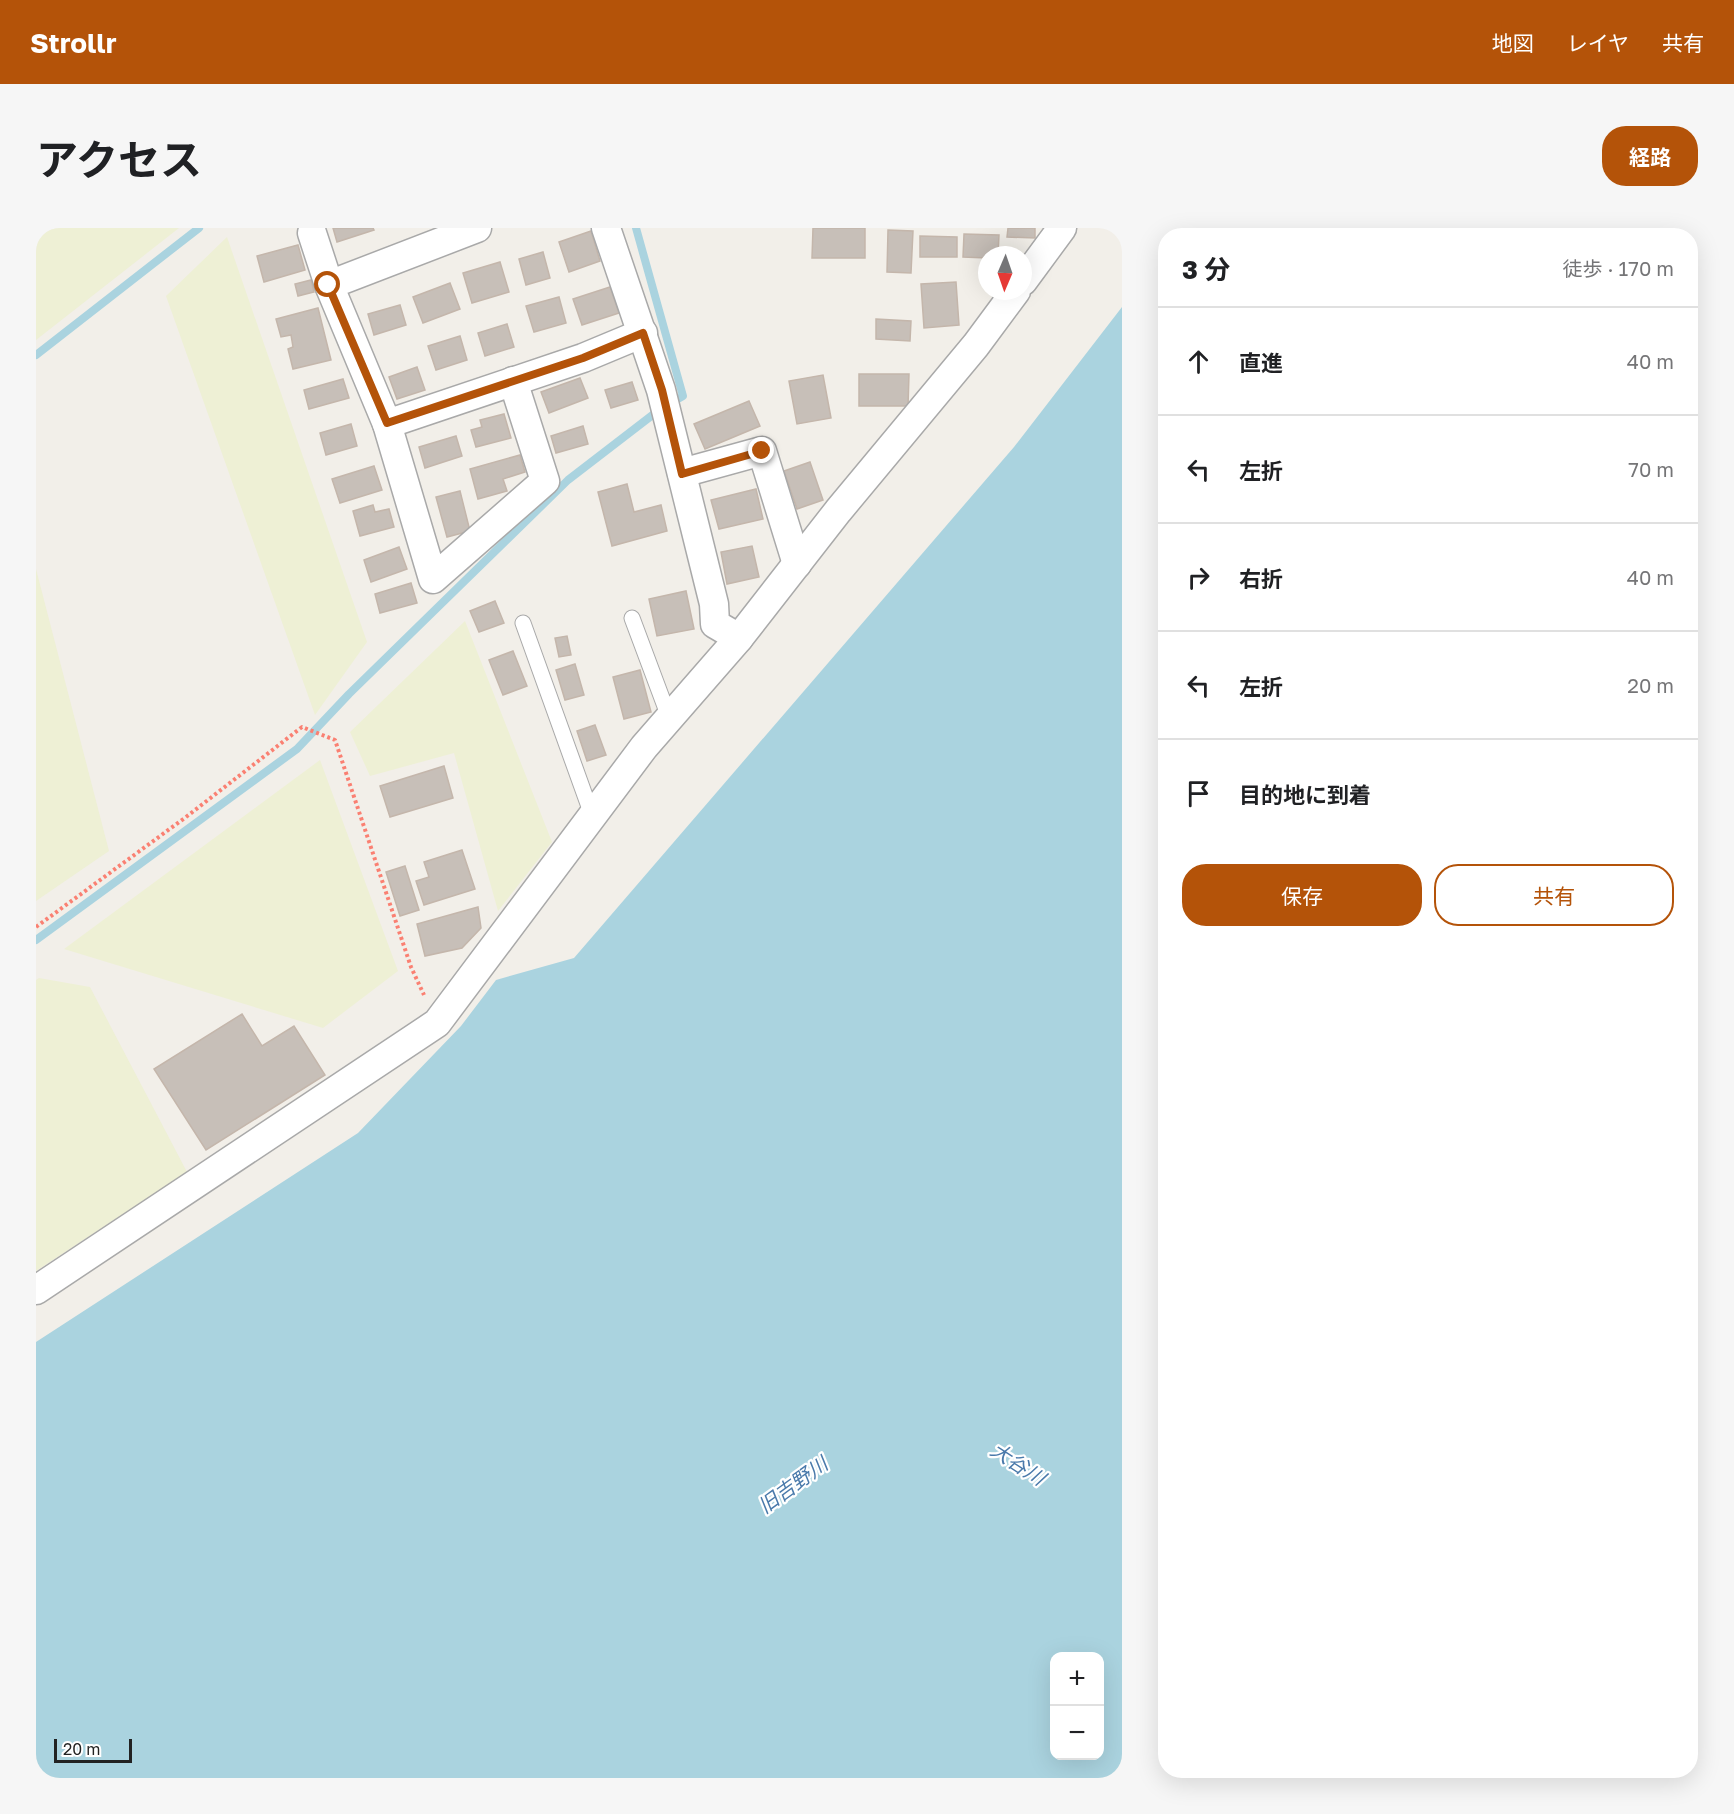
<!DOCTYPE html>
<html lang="ja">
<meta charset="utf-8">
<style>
:root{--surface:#fff;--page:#f6f6f6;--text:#202124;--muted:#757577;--line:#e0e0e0;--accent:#b45309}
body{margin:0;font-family:"Golos Text","Noto Sans JP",sans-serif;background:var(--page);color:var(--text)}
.controls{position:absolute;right:18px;bottom:18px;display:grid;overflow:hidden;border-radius:12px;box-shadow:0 6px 24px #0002}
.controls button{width:54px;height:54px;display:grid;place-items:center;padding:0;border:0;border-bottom:2px solid var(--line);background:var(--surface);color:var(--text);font:30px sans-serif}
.compass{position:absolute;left:942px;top:18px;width:54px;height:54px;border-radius:50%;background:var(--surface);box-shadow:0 6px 24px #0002;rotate:182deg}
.scale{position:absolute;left:18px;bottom:15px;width:78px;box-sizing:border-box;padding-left:6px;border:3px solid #222;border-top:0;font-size:16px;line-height:21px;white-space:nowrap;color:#222;-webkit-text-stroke:4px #fff;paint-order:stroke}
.stop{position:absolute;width:18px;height:18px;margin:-14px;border:4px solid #b45309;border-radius:50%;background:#fff}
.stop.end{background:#b45309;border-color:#fff;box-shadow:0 2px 6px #0008}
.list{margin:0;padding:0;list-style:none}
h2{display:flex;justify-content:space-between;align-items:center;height:78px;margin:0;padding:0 24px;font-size:26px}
h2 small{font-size:20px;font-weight:400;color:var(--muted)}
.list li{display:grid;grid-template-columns:39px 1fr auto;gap:18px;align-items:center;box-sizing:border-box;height:108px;padding:0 24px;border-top:2px solid var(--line)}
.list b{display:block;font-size:22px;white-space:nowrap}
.list em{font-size:20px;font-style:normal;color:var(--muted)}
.actions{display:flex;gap:12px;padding:18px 24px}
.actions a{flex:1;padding:14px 0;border:2px solid var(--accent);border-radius:24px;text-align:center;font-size:21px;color:var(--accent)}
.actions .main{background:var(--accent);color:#fff}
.icon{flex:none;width:33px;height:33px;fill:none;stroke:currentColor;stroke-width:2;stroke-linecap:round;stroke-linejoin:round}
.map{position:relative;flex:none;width:1086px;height:1550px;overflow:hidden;border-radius:24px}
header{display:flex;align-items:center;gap:36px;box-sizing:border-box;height:84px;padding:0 30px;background:var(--accent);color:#fff}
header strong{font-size:28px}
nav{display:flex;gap:33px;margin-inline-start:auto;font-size:21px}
.intro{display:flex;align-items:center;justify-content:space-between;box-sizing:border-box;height:144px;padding:0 36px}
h1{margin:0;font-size:42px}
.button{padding:15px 27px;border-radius:24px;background:var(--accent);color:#fff;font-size:21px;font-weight:700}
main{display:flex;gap:36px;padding:0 36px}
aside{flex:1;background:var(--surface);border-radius:24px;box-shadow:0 6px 24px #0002}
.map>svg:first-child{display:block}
</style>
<header>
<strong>Strollr</strong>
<nav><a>地図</a><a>レイヤ</a><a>共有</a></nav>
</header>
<div class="intro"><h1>アクセス</h1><a class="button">経路</a></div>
<main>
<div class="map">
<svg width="1086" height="1550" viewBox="0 0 1086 1550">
<rect width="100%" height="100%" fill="#f2efe9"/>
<g fill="#eef0d5">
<path d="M0 0H143L0 112Z"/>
<path d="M191 9 331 414 279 487 130 68Z"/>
<path d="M0 341 73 623 0 673Z"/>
<path d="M429 393 516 614 462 683 418 525 334 548 314 504Z"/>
<path d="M284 532 362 743 287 800 28 721Z"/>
<path d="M3 750 54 759 151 944 0 1043V752Z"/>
</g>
<path fill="#aad3df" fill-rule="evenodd" d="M1086 79V1550H0V1114L322 905 425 798 460 752 538 730 978 219ZM1018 1428H1064V1528H1018Z"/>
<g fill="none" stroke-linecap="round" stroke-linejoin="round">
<g stroke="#aad3df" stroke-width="8">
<path d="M600 0 647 168 633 176"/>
<path d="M0 127 163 0"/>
<path d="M0 712 261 521 313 466 532 252 623 182"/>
</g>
</g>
<g fill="#c7bfb8" stroke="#c4b6ab" stroke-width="1.5">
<path d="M297 0H337L338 2 301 14Z"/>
<path d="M777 0H829V30H776Z"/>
<path d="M972 0H999V10L971 9Z"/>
<path d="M852 2 877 3 875 45 851 44Z"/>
<path d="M555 3 564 33 533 44 523 14Z"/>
<path d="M928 6 963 7 962 27H951V30L927 29Z"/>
<path d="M884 8 921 9V29H884Z"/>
<path d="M262 17 269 42 228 54 221 28Z"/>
<path d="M507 24 514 50 490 57 483 31Z"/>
<path d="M464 34 473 64 436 75 427 45Z"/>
<path d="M275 52 278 64 262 68 259 56Z"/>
<path d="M920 54 923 97 888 100 885 56Z"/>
<path d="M414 55 424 81 387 95 377 69Z"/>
<path d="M574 59 583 85 546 97 537 71Z"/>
<path d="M523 69 530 95 498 104 490 78Z"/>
<path d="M364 77 370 97 338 107 332 86Z"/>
<path d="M282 80 295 132 257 141 252 121 257 119 255 107 245 109 240 91Z"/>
<path d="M840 91 875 93 874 113 840 111Z"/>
<path d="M471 96 478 119 449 128 442 105Z"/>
<path d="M424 108 431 132 400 142 392 118Z"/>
<path d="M381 139 389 162 361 171 353 149Z"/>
<path d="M823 146H873L872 178H823Z"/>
<path d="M787 147 795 190 761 196 753 153Z"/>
<path d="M544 150 552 170 513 185 505 164Z"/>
<path d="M307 151 313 170 273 181 268 162Z"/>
<path d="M596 154 602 172 575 180 569 162Z"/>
<path d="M713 173 724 198 669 221 658 196Z"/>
<path d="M468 186 475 210 440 219 435 202 446 199 444 192Z"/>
<path d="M315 196 321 218 290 227 284 205Z"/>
<path d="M547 198 552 216 520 225 515 208Z"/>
<path d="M420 208 426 228 389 240 383 219Z"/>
<path d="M484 227 489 244 467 251 471 263 442 271 434 241Z"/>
<path d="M774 234 787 272 761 281 748 243Z"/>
<path d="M338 238 346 262 304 275 296 251Z"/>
<path d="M591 256 598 284 625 277 631 303 576 318 562 264Z"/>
<path d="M720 261 727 291 683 301 675 272Z"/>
<path d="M424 263 434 303 411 309 400 269Z"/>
<path d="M337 277 339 284 353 281 358 299 324 308 317 283Z"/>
<path d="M716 318 723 349 691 356 685 324Z"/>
<path d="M363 319 371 341 335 354 328 332Z"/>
<path d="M375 355 381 375 344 385 339 366Z"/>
<path d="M650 363 658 401 621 408 613 371Z"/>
<path d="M459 373 468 395 443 404 434 383Z"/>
<path d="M531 408 535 427 523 429 519 410Z"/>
<path d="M477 423 491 458 467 467 453 432Z"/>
<path d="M539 436 548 467 529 472 520 442Z"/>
<path d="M604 442 615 484 588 491 577 449Z"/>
<path d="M559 497 570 527 551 533 541 503Z"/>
<path d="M408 538 417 570 354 589 344 558Z"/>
<path d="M426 622 439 661 388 677 380 653 393 649 388 634Z"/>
<path d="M369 638 383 682 364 688 350 644Z"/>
<path d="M442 679 445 700 426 720 389 728 381 696Z"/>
<path d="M206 786 226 818 258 798 289 847 170 922 118 841Z"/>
</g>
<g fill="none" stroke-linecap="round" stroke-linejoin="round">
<g stroke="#a9a9a9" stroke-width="17">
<g id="service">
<path d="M596 390 633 489"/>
<path d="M487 395 556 587"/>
</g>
</g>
<g stroke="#a9a9a9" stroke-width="31">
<g id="minor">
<path d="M441 0 293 57 351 196 547 130 607 105"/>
<path d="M570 0 625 162 678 376 679 396 703 410"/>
<path d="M276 5 293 57"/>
<path d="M987 53 1026 0"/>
<path d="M351 196 397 351 509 253 477 153"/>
<path d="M646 245 726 223 761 336"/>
<path d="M0 1062 401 795 608 519 703 410 802 283 940 117 980 63"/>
</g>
</g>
<path stroke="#fa8072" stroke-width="4" stroke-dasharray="3 3" stroke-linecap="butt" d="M0 699 150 589 266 499 299 512 375 739 388 767"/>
<use href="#service" stroke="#fff" stroke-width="15"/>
<use href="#minor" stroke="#fff" stroke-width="28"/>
</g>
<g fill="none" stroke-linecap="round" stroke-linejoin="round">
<path stroke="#b45309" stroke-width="8" d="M292 57 351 195 547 130 607 105 626 162 646 246 726 223"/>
</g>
<g text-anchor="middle" stroke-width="4.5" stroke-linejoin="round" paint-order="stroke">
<g font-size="20" font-style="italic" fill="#4a7aab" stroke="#fff">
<text transform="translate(982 1236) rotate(33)" y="7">大谷川</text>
<text transform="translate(757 1257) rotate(-36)" y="7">旧吉野川</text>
</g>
</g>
</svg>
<div class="controls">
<button>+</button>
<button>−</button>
</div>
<svg class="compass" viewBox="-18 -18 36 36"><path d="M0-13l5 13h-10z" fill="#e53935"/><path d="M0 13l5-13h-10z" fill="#757577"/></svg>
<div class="scale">20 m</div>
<div class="stop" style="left:292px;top:57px"></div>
<div class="stop end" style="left:726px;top:223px"></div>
</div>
<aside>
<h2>3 分<small>徒歩 · 170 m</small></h2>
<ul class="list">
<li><svg class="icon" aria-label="ahead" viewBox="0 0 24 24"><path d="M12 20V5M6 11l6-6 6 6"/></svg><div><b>直進</b></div><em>40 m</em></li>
<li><svg class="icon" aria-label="left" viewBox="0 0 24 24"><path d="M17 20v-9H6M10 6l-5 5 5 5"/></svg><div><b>左折</b></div><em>70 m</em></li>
<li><svg class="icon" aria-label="right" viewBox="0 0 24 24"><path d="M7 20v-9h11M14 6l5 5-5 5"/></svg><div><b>右折</b></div><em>40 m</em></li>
<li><svg class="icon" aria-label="left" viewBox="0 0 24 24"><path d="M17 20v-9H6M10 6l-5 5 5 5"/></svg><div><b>左折</b></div><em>20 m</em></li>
<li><svg class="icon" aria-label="arrive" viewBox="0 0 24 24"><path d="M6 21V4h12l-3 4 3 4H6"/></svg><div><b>目的地に到着</b></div></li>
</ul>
<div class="actions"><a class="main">保存</a><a>共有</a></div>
</aside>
</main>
